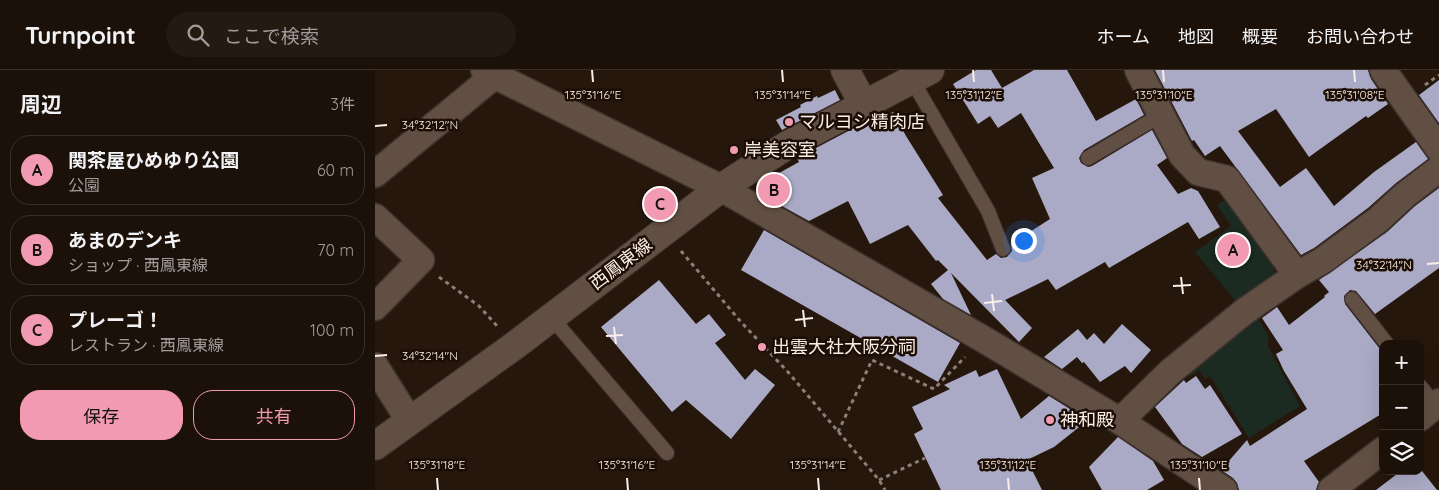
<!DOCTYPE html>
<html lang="ja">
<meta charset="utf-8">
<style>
:root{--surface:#1c1109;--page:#251a12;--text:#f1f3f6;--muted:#a09d9c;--line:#3a312a;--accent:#f19ab1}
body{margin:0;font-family:Quicksand,"Noto Sans JP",sans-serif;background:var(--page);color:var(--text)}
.controls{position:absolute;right:15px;bottom:15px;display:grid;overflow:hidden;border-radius:10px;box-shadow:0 5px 20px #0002}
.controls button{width:45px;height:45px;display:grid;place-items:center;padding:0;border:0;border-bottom:1px solid var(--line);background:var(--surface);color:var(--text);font:25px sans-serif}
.you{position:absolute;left:648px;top:170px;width:18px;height:18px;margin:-12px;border:4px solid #fff;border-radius:50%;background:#1a73e8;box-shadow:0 0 0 8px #1a73e833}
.badge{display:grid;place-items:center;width:32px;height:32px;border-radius:50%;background:var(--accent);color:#111;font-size:16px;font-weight:700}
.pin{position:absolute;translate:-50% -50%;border:2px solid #fff;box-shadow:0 1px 5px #0006}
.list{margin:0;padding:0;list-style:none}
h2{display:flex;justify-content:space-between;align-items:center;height:65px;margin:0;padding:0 20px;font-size:21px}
h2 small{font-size:16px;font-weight:400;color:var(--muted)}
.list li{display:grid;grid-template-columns:32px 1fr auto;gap:15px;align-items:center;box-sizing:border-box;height:70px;margin:0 10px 10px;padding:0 10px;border:1px solid var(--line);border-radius:20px}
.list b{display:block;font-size:19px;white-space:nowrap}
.list p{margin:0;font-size:16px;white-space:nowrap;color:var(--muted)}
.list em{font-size:16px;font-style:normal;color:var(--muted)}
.actions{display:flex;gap:10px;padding:15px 20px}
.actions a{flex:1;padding:11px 0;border:1px solid var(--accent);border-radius:20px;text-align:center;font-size:18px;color:var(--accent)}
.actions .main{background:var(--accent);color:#111}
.icon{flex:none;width:28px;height:28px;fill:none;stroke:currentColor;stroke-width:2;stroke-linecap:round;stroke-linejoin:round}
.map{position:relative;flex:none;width:1064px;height:420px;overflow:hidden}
header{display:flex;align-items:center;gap:30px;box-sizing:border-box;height:70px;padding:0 25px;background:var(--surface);border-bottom:1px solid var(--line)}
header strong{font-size:24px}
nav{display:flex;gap:28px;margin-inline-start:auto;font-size:18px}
.search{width:350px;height:45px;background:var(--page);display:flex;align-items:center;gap:12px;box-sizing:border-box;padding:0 18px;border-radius:28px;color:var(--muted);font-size:19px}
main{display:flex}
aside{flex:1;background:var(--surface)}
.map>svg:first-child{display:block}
</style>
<header>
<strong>Turnpoint</strong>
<div class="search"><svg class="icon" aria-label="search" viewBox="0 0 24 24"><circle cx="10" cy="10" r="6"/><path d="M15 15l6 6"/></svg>ここで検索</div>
<nav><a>ホーム</a><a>地図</a><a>概要</a><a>お問い合わせ</a></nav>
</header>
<main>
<aside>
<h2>周辺<small>3件</small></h2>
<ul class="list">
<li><span class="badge">A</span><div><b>関茶屋ひめゆり公園</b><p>公園</p></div><em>60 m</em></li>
<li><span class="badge">B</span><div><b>あまのデンキ</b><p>ショップ · 西鳳東線</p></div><em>70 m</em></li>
<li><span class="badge">C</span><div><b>プレーゴ！</b><p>レストラン · 西鳳東線</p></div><em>100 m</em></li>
</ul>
<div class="actions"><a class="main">保存</a><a>共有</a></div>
</aside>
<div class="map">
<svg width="1064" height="420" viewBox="0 0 1064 420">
<rect width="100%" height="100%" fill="#26170c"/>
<g fill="#1c2b22">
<path d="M854 128 900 189 898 210 864 235 820 182 856 156 842 135Z"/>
<path d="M881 245 893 265V276L925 336 874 368 835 306 830 309 824 300 816 306 810 298Z"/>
</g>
<g fill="#abaac6">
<path d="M601 0H616L627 18 659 0H692L721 51 761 29 769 45 709 80 704 88 706 93 713 97 717 96 777 60 792 88 782 95 803 124 816 118 823 121 845 157 824 169 813 152 734 198 730 192 681 220 673 209 630 230 657 258 644 272 576 203 596 245 568 229 556 214 573 200 563 190 561 191 533 155 495 174 473 131 434 151 394 129 386 113 424 92 422 88 479 58 482 62 518 42 531 66 568 125 563 128 612 190 621 184 626 188 632 187 637 181 636 174 675 149 657 108 679 98 646 43 623 58 615 46 603 54 578 14Z"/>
<path d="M780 0H993L996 9 1013 34 993 48 991 46 934 87 901 39 863 61 905 117 931 98 959 136 999 102 1041 72 1053 89 1021 113 993 138 939 178 926 185 845 76 830 86 819 70 817 71Z"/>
<path d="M1064 10V53L1044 25Z"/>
<path d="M460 20 465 30 407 60 401 50 426 37 425 35 442 26 443 28Z"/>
<path d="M1064 118V198L1000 244 981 221 975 220 969 226 970 234 1008 283V343L929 391 944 412 941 420H864L862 413 858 408 846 400 872 370 875 376 932 339 909 301 901 284 908 280 887 248 902 237 914 255 950 227 949 226 954 222 944 210 1012 162 1040 136Z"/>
<path d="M389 160 585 273 563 312 366 200Z"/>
<path d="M284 210 321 254 334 244 351 265 340 273 370 310 380 299 400 315 356 369 311 330 297 342 226 257Z"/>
<path d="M747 254 776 280 756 303 750 296 725 312 709 292 707 293 702 287 687 299 669 287 703 259 712 270 719 263 729 274Z"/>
<path d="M622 299 646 349 674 326 695 339 708 354 679 377 652 390 667 420H566L539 364 548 359 537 337 575 319 569 315 601 300 604 307Z"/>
<path d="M821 306 830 319 835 315 867 364 827 387 807 374 780 337 809 310 811 313Z"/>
<path d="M743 367 778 391 789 410 772 420H727L714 397Z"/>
<path d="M1026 401H1047L1062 420H1001Z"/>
</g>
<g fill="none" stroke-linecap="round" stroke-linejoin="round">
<g stroke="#3d322e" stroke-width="16">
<g id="service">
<path d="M537 10 613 141 628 179"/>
<path d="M713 88 786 45"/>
<path d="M977 229 1012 274"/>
<path d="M176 247 292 383"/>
<path d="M1045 316 1060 335"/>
</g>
</g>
<g stroke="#3d322e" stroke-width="29">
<g id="minor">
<path d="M109 0 346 118 608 269 745 351 849 420"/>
<path d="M1008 0 1064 79"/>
<path d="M0 104 119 6"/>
<path d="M0 147 46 190 0 237"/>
<path d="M922 205 947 191 1003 150 1030 125 1064 99"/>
<path d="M0 296 34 350"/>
<path d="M1045 348 1064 332"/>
<path d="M745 351 795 302 870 241 922 205 852 109 823 102 807 85 763 0"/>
<path d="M956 420 1008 380"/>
</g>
</g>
<g stroke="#3d322e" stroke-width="30">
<path id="tertiary" d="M470 0 489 35"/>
</g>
<g stroke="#3d322e" stroke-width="30">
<path id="secondary" d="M0 376 139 276 346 118 411 76 555 0"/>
</g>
<g stroke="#8c7f76" stroke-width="3" stroke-dasharray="4 4" stroke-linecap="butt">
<path d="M1050 15 1064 5"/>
<path d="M306 181 366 252 413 302 504 410 510 420"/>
<path d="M64 207 104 236 122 256"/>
<path d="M463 362 497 290 559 319 590 287"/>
<path d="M504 410 550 388"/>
</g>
<use href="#service" stroke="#614f43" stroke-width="14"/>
<use href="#minor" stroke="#614f43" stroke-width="26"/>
<use href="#tertiary" stroke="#614f43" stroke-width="28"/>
<use href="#secondary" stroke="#614f43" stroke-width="28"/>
</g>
<path fill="none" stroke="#faefe7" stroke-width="2" d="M217 0 218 12M407 0 408 12M598 0 599 12M788 0 789 12M979 0 980 12M0 56 12 55M1052 194 1064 193M806 207 808 224M798 216 816 215M617 224 619 241M609 233 627 231M428 240 430 257M420 250 438 248M239 257 241 274M231 266 248 265M0 286 12 285M62 408 63 420M252 408 253 420M443 408 444 420M633 408 634 420M824 408 825 420"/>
<g fill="#f19ab1" stroke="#1c0e05" stroke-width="2">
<circle cx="414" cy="52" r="5"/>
<circle cx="359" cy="80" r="5"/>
<circle cx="387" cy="277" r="5"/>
<circle cx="675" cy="350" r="5"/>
</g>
<g text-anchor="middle" stroke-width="5" stroke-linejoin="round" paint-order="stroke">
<g font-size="18" fill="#faefe7" stroke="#1c0e05" text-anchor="start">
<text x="424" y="58">マルヨシ精肉店</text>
<text x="369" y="86">岸美容室</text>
<text x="397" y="283">出雲大社大阪分祠</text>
<text x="685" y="356">神和殿</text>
</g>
<g font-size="18" fill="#faefe7" stroke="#1c0e05">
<text transform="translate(246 194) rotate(-37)" y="6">西鳳東線</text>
</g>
</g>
<g font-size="12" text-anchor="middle" fill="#faefe7" stroke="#1c0e05" stroke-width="5" stroke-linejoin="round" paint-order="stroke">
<text x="218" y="29">135°31'16"E</text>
<text x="408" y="29">135°31'14"E</text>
<text x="599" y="29">135°31'12"E</text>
<text x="789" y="29">135°31'10"E</text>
<text x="980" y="29">135°31'08"E</text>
<text x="55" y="59">34°32'12"N</text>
<text x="1009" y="199">34°32'14"N</text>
<text x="55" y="290">34°32'14"N</text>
<text x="62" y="399">135°31'18"E</text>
<text x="252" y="399">135°31'16"E</text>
<text x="443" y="399">135°31'14"E</text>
<text x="633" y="399">135°31'12"E</text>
<text x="824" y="399">135°31'10"E</text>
</g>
</svg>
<div class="controls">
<button>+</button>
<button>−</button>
<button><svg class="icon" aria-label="layers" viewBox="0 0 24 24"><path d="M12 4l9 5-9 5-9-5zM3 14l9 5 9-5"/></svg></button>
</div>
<div class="you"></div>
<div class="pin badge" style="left:858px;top:180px">A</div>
<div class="pin badge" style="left:399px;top:120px">B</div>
<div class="pin badge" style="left:285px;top:134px">C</div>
</div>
</main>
